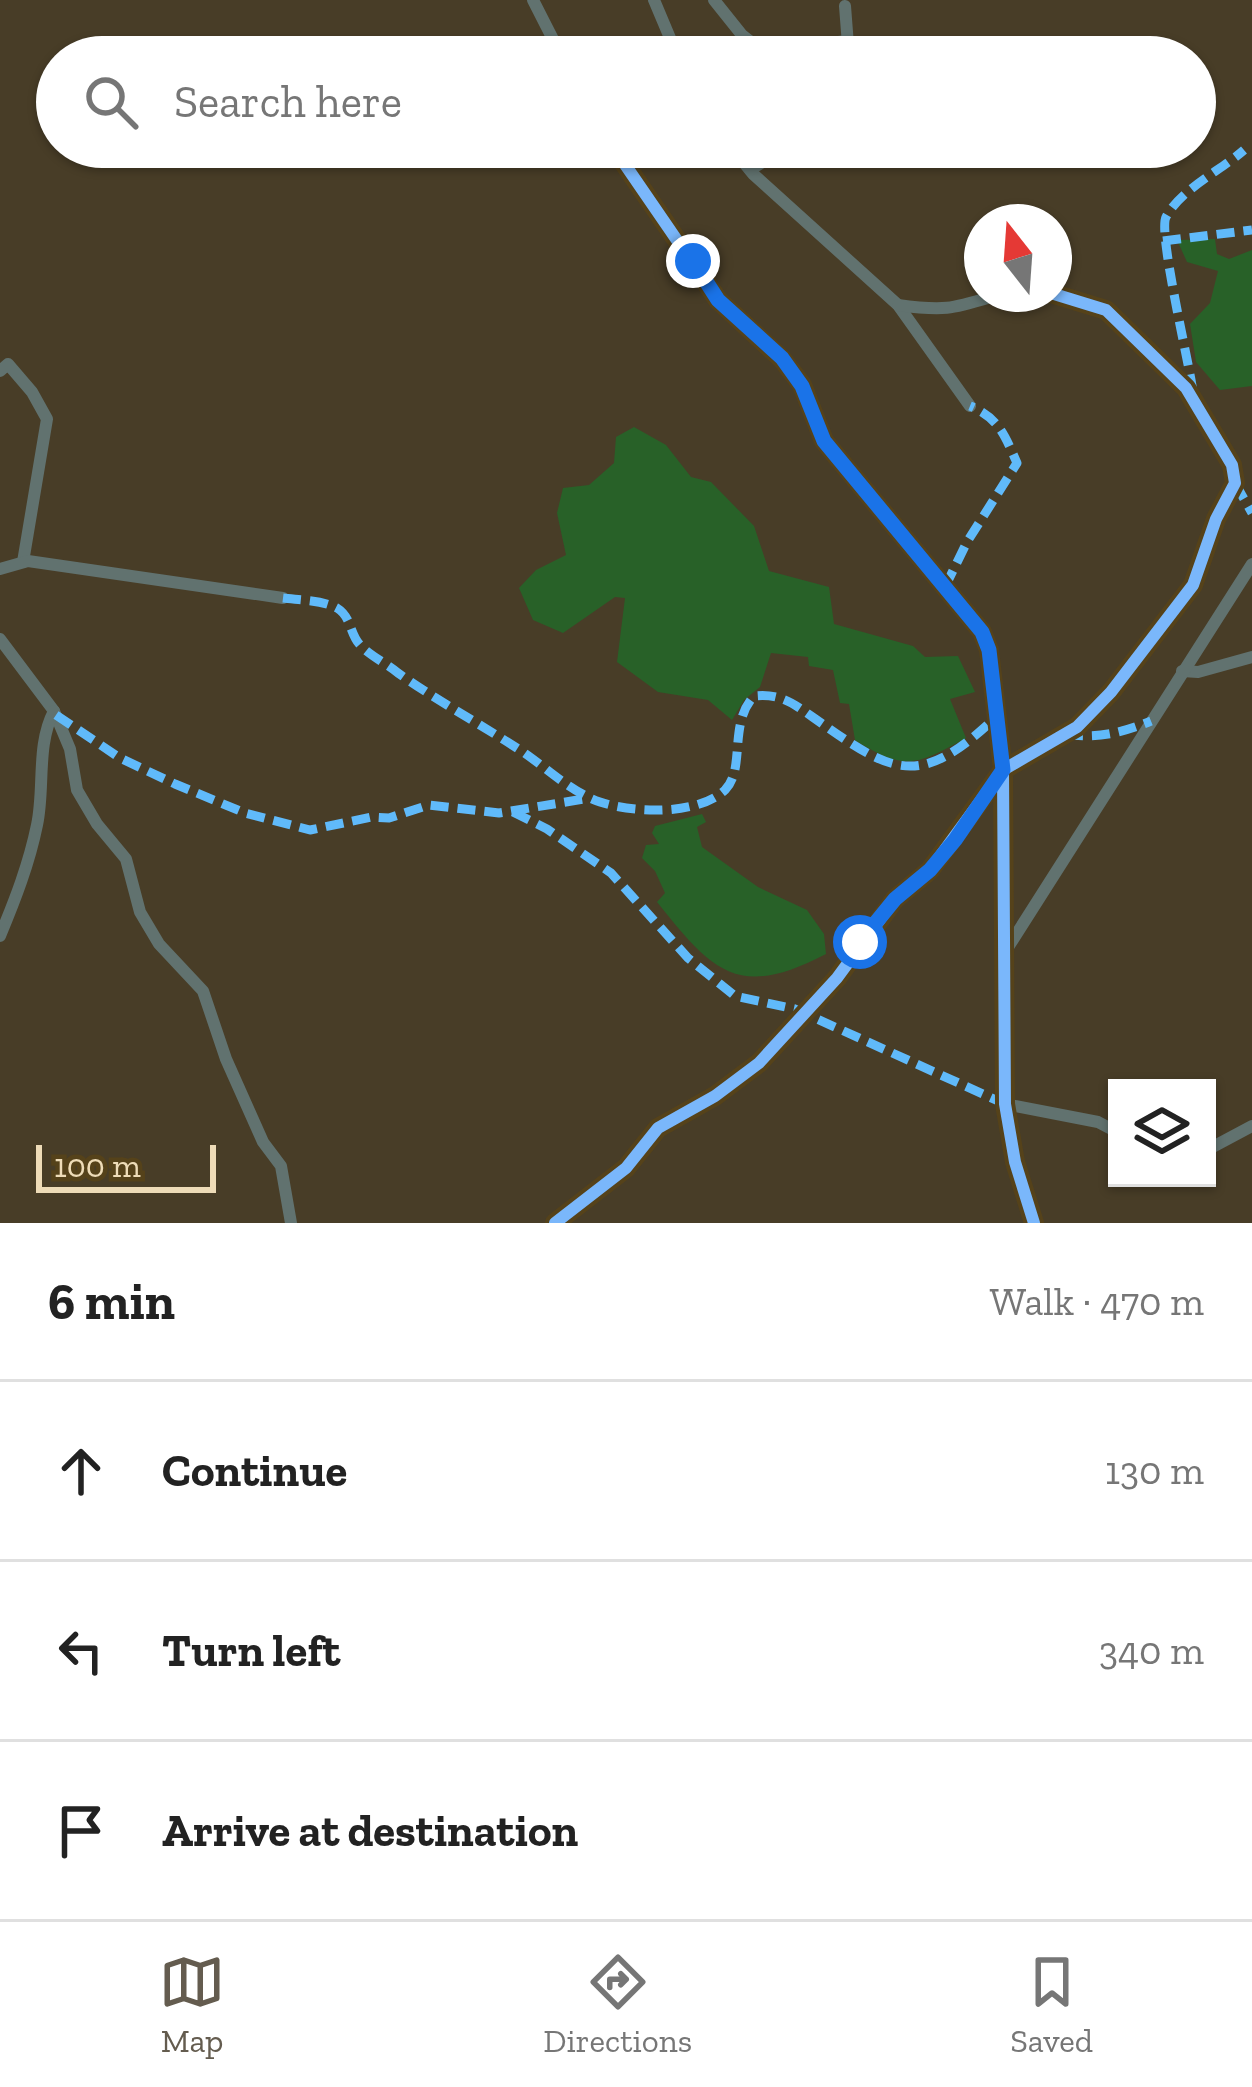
<!DOCTYPE html>
<meta charset="utf-8">
<style>
:root{--surface:#fff;--page:#f6f6f6;--text:#222;--muted:#767676;--line:#e0e0e0;--accent:#645c4f}
body{margin:0;font-family:"Zilla Slab",serif;background:var(--page);color:var(--text)}
.controls{position:absolute;right:36px;bottom:36px;display:grid;overflow:hidden;border-radius:0px;box-shadow:0 3px 9px #0004}
.controls button{width:108px;height:108px;display:grid;place-items:center;padding:0;border:0;border-bottom:3px solid var(--line);background:var(--surface);color:var(--text);font:60px sans-serif}
.compass{position:absolute;left:964px;top:204px;width:108px;height:108px;border-radius:50%;background:var(--surface);box-shadow:0 3px 9px #0004;rotate:343deg}
.scale{position:absolute;left:36px;bottom:30px;width:180px;box-sizing:border-box;padding-left:12px;border:6px solid #eedcb8;border-top:0;font-size:33px;line-height:42px;white-space:nowrap;color:#eedcb8;-webkit-text-stroke:9px #55421a;paint-order:stroke}
.stop{position:absolute;width:36px;height:36px;margin:-27px;border:9px solid #1a73e8;border-radius:50%;background:#fff}
.stop.end{background:#1a73e8;border-color:#fff;box-shadow:0 3px 12px #0008}
.list{margin:0;padding:0;list-style:none}
h2{display:flex;justify-content:space-between;align-items:center;height:156px;margin:0;padding:0 48px;font-size:51px}
h2 small{font-size:39px;font-weight:400;color:var(--muted)}
.list li{display:grid;grid-template-columns:78px 1fr auto;gap:36px;align-items:center;box-sizing:border-box;height:180px;padding:0 48px;border-top:3px solid var(--line)}
.list b{display:block;font-size:45px;white-space:nowrap}
.list em{font-size:39px;font-style:normal;color:var(--muted)}
.icon{flex:none;width:66px;height:66px;fill:none;stroke:currentColor;stroke-width:2;stroke-linecap:round;stroke-linejoin:round}
.map{position:relative;flex:none;width:1252px;height:1223px;overflow:hidden}
.search{position:absolute;background:var(--surface);box-shadow:0 3px 9px #0004;left:36px;right:36px;top:36px;height:132px;display:flex;align-items:center;gap:30px;box-sizing:border-box;padding:0 42px;border-radius:66px;color:var(--muted);font-size:45px}
.sheet{height:696px;background:var(--surface)}
nav{display:flex;justify-content:space-around;align-items:center;box-sizing:border-box;height:168px;border-top:3px solid var(--line);background:var(--surface);font-size:33px;color:var(--muted)}
nav a{display:grid;justify-items:center;gap:6px}
nav .on{color:var(--accent)}
.map>svg:first-child{display:block}
</style>
<div class="map">
<svg width="1252" height="1223" viewBox="0 0 1252 1223">
<rect width="100%" height="100%" fill="#483d27"/>
<g fill="#286128">
<path d="M1215 239 1217 254 1229 259 1252 250V386L1220 390 1196 362 1190 324 1210 303 1218 271 1187 262 1177 240Z"/>
<path d="M634 427 666 445 691 477 711 482 754 526 769 571 829 587 834 624 913 646 925 657 958 656 975 692 950 699 966 738C917 765 905 772 855 740L849 704 840 703 833 670 809 666 808 657 771 653 760 687 744 700 732 720 708 700 658 692 617 662 625 598 615 597 563 633 533 620 519 588 536 570 566 555 557 513 563 488 589 485 614 463 616 437Z"/>
<path d="M702 814 706 822 697 827 702 847 758 887 807 910 824 934 826 954C738 1000 713 972 657 902L665 893 655 871 642 858 646 845 659 844 652 833 655 826Z"/>
</g>
<g fill="none" stroke-linecap="round" stroke-linejoin="round">
<g stroke="#61726f" stroke-width="12">
<path d="M533 0 562 57"/>
<path d="M654 0 678 57"/>
<path d="M714 0 742 35 764 52 846 41"/>
<path d="M845 6 848 45 881 57"/>
<path d="M613 147 718 300 782 359 802 385 824 441 982 632 989 650 1003 770 1005 1104 1015 1162 1034 1223"/>
<path d="M731 147 753 174 898 305 970 406"/>
<path d="M908 149V147"/>
<path d="M750 170 786 147"/>
<path d="M898 305C948 312 954 308 1001 294"/>
<path d="M0 371 8 364 32 392 47 419 23 562"/>
<path d="M0 569 28 561 283 598"/>
<path d="M0 639 54 711 70 749 77 790 97 824 126 859 140 912 159 944 203 991 226 1059 263 1142 281 1166 291 1223"/>
<path d="M1182 671 1198 672 1252 657"/>
<path d="M0 936C15 900 29 864 37 825 45 788 36 745 54 711"/>
<path d="M1005 952 1252 564"/>
<path d="M1005 1104 1098 1122 1117 1132"/>
<path d="M1207 1150 1252 1126"/>
<path d="M555 1223 626 1168 658 1128 715 1096 759 1063 837 978 895 899 930 870 1003 770 1077 727 1111 692 1193 585 1216 519 1235 483 1232 465 1186 388 1106 310 1054 294"/>
</g>
<g stroke="#60bafa" stroke-width="9" stroke-dasharray="18 9" stroke-linecap="butt">
<path d="M1163 241 1252 230"/>
<path d="M1193 392C1189 362 1158 233 1166 217 1181 189 1220 171 1244 150"/>
<path d="M1235 483 1252 513"/>
<path d="M945 587 967 542 1017 463C1005 436 999 418 970 406"/>
<path d="M283 598C299 600 322 600 337 608 352 617 349 634 361 646 371 656 387 664 398 673 439 702 482 725 523 752 548 769 571 792 600 802 633 813 697 816 725 790 746 769 728 724 754 696 781 693 794 704 814 718 893 774 919 790 996 717"/>
<path d="M56 715 120 758 175 784 245 813 310 830 372 817 389 818 429 805 499 813 590 798"/>
<path d="M1065 734C1096 739 1122 733 1151 721"/>
<path d="M513 812 547 829 611 873 688 958 735 996 795 1009 1005 1104"/>
</g>
<g stroke="#55421a" stroke-width="20">
<g id="cycleway">
<path d="M613 147 718 300 782 359 802 385 824 441 982 632 989 650 1003 770 1005 1104 1015 1162 1034 1223"/>
<path d="M555 1223 626 1168 658 1128 715 1096 759 1063 837 978 895 899 930 870 1003 770 1077 727 1111 692 1193 585 1216 519 1235 483 1232 465 1186 388 1106 310 1054 294"/>
</g>
</g>
<use href="#cycleway" stroke="#7ab7fb" stroke-width="12"/>
</g>
<g fill="none" stroke-linecap="round" stroke-linejoin="round">
<path stroke="#1a73e8" stroke-width="15" d="M693 261 718 300 782 358 802 386 824 441 982 632 989 650 1003 770 955 840 930 870 895 899 860 942"/>
</g>
</svg>
<div class="controls">
<button><svg class="icon" aria-label="layers" viewBox="0 0 24 24"><path d="M12 4l9 5-9 5-9-5zM3 14l9 5 9-5"/></svg></button>
</div>
<svg class="compass" viewBox="-18 -18 36 36"><path d="M0-13l5 13h-10z" fill="#e53935"/><path d="M0 13l5-13h-10z" fill="#767676"/></svg>
<div class="scale">100 m</div>
<div class="stop" style="left:860px;top:942px"></div>
<div class="stop end" style="left:693px;top:261px"></div>
<div class="search"><svg class="icon" aria-label="search" viewBox="0 0 24 24"><circle cx="10" cy="10" r="6"/><path d="M15 15l6 6"/></svg>Search here</div>
</div>
<section class="sheet">
<h2>6 min<small>Walk · 470 m</small></h2>
<ul class="list">
<li><svg class="icon" aria-label="ahead" viewBox="0 0 24 24"><path d="M12 20V5M6 11l6-6 6 6"/></svg><div><b>Continue</b></div><em>130 m</em></li>
<li><svg class="icon" aria-label="left" viewBox="0 0 24 24"><path d="M17 20v-9H6M10 6l-5 5 5 5"/></svg><div><b>Turn left</b></div><em>340 m</em></li>
<li><svg class="icon" aria-label="arrive" viewBox="0 0 24 24"><path d="M6 21V4h12l-3 4 3 4H6"/></svg><div><b>Arrive at destination</b></div></li>
</ul>
</section>
<nav>
<a class="on"><svg class="icon" aria-label="map" viewBox="0 0 24 24"><path d="M3 6l6-2 6 2 6-2v14l-6 2-6-2-6 2zM9 4v14M15 6v14"/></svg>Map</a>
<a><svg class="icon" aria-label="directions" viewBox="0 0 24 24"><path d="M12 3l9 9-9 9-9-9zM9 14v-3h6M13 9l2 2-2 2"/></svg>Directions</a>
<a><svg class="icon" aria-label="saved" viewBox="0 0 24 24"><path d="M7 4h10v16l-5-4-5 4z"/></svg>Saved</a>
</nav>
